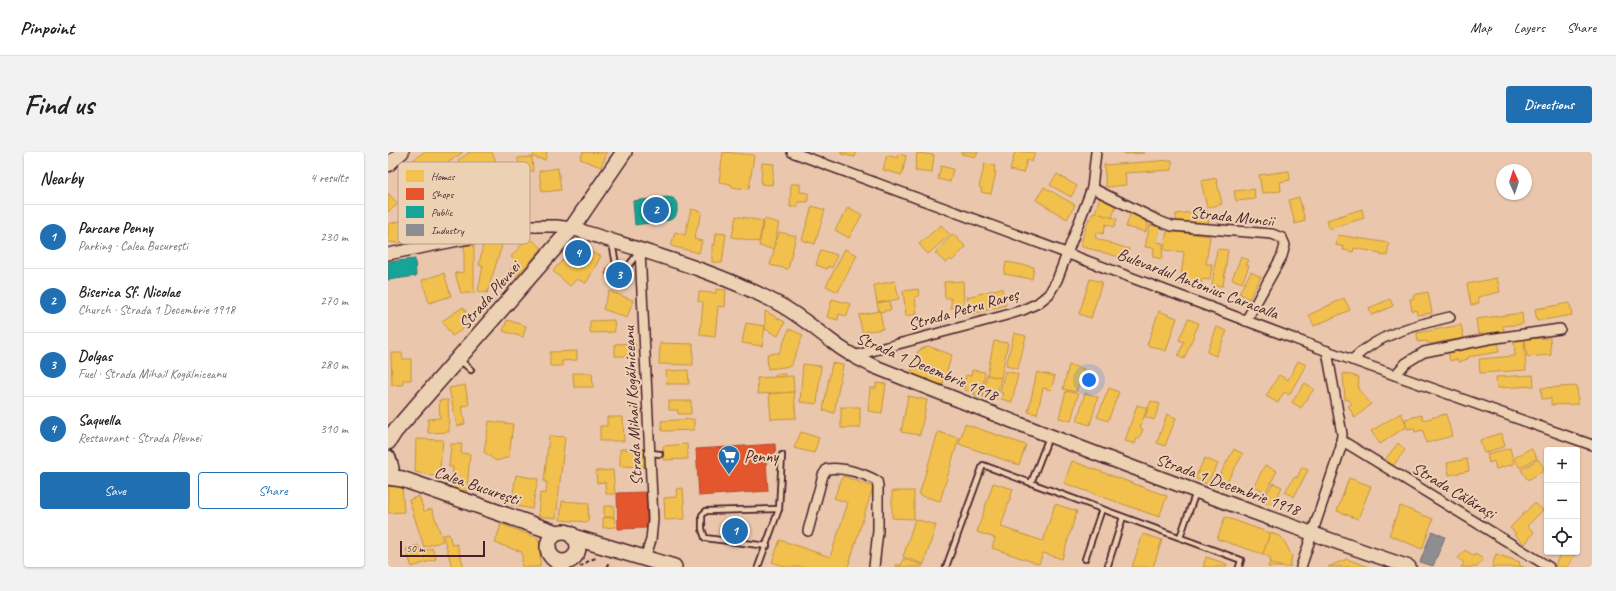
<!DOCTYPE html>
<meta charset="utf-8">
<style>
:root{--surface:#fff;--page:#f2f2f2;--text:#202124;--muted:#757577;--line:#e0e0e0;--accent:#1f6fb2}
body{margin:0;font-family:Caveat,sans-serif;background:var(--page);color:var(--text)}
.controls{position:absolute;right:12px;bottom:12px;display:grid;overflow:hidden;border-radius:4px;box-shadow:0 1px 3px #0004}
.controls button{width:36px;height:36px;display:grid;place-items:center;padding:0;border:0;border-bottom:1px solid var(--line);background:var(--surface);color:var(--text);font:20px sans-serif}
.compass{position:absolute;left:1108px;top:12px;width:36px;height:36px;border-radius:50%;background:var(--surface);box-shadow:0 1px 3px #0004;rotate:357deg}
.scale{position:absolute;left:12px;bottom:10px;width:85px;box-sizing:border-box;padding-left:4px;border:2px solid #4a1f2b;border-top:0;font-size:11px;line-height:14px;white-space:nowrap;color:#4a1f2b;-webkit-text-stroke:3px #ecd2b3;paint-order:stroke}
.you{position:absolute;left:701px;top:228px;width:14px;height:14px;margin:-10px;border:3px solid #fff;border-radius:50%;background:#1a73e8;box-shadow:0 0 0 6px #1a73e833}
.badge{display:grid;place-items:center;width:26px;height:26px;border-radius:50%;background:var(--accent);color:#fff;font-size:13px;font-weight:700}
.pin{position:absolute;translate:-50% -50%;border:2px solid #fff;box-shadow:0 1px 4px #0006}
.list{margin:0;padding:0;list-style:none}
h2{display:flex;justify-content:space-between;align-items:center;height:52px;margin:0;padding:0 16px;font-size:17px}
h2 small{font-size:13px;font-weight:400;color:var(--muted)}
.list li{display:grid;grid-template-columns:26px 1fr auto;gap:12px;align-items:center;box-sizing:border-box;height:64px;padding:0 16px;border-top:1px solid var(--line)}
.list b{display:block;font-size:15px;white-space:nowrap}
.list p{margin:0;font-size:13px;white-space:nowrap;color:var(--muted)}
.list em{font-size:13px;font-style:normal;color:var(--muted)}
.actions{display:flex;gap:8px;padding:12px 16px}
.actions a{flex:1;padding:9px 0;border:1px solid var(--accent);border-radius:4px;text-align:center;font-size:14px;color:var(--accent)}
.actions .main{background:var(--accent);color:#fff}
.icon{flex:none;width:22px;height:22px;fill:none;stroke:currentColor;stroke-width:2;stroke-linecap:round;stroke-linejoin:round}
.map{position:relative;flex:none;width:1204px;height:415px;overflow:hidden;border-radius:4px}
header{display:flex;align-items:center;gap:24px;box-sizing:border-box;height:56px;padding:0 20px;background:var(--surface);border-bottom:1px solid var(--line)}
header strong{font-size:19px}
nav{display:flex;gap:22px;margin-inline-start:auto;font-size:14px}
.intro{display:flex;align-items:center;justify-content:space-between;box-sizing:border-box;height:96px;padding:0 24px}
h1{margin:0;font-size:28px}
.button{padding:10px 18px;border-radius:4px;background:var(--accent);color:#fff;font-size:14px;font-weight:700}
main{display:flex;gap:24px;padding:0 24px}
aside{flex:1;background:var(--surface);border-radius:4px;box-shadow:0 1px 3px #0004}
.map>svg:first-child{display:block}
</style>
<header>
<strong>Pinpoint</strong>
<nav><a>Map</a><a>Layers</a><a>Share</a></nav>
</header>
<div class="intro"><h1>Find us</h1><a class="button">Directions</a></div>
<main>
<aside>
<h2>Nearby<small>4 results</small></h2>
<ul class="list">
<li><span class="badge">1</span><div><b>Parcare Penny</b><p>Parking · Calea București</p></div><em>230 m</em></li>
<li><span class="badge">2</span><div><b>Biserica Sf. Nicolae</b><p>Church · Strada 1 Decembrie 1918</p></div><em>270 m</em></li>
<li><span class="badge">3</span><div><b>Dolgas</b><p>Fuel · Strada Mihail Kogălniceanu</p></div><em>280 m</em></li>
<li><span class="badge">4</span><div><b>Saquella</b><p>Restaurant · Strada Plevnei</p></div><em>310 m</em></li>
</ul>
<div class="actions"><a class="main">Save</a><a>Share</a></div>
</aside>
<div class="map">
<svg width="1204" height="415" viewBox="0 0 1204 415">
<rect width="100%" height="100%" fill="#eac7ac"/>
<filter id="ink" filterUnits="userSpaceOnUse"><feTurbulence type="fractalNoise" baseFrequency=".025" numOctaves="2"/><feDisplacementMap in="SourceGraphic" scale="8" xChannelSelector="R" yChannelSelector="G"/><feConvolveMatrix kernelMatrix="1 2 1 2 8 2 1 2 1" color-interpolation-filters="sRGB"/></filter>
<g filter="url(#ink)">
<g fill="#f2c14e" stroke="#c09044">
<path d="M36 0H75L38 26 25 8Z"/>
<path d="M80 0H104L112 19 80 34 70 8 81 1Z"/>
<path d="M146 0H159L157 8 145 5Z"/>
<path d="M195 0 219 1 213 15 192 7Z"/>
<path d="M335 0 366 3 361 37 343 35V32L331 30Z"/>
<path d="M453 0H468L467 5 453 2Z"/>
<path d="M573 0H590L588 5 573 2Z"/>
<path d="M627 0H647L644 10 639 8 635 21 622 18Z"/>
<path d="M736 0H756V1L736 2Z"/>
<path d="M529 1 546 3 544 21 527 19Z"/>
<path d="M510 2 518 4 514 23 495 18 499 3 509 6Z"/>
<path d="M144 5 145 19 131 20 130 6Z"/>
<path d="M784 8V18L737 21 738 33 718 35 716 13Z"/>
<path d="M374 11 386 12 384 33 373 32Z"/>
<path d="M597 11 607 14 606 20H608L603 42 593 40 594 36 591 35Z"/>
<path d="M553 14 565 17 562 30 550 27Z"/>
<path d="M170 16 173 38 154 40 151 19Z"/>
<path d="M901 19 902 28 892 30 893 39 874 41 871 23Z"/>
<path d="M669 22 689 34 683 45 662 33Z"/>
<path d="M828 26 834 52 819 56 813 29Z"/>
<path d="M403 32H412V40L420 41V50H410V55H402Z"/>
<path d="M656 35 687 53 679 67 648 48Z"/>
<path d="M866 37 867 47 848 49 846 39Z"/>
<path d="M0 41 10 52 0 60Z"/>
<path d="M712 45 728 52 724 66 707 61Z"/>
<path d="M911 45 917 69 907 72 901 48Z"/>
<path d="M424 54 437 58 427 92 414 88Z"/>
<path d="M460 55 474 63 461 86 447 78Z"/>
<path d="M303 57 314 60 306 87 314 89 311 101 283 94 287 80 297 83Z"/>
<path d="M974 57 976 66 941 77 939 68Z"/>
<path d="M819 58 821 73 788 70V62Z"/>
<path d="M705 60 729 67 726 75 718 72 715 82 709 80 707 86 741 97 738 107 692 94 701 66 703 67Z"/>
<path d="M743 60 760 71 758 80 738 75Z"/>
<path d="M348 64 375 69 371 90 344 85Z"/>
<path d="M21 67 28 87 11 91 0 90V72Z"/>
<path d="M376 67 391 71 385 97 371 94Z"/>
<path d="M553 73 562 83 540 102 531 92Z"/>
<path d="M762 73 772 75 769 90 775 91 774 107 765 105 766 96 757 95Z"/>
<path d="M779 79 822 84 818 112H824L822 128 814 127 813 136 792 133 796 100 776 98Z"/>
<path d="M391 80 408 84 400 117 382 113Z"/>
<path d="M328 81 338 82 334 111 324 110V92L327 93Z"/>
<path d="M565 82 578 95 564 109 562 107 558 111 547 101Z"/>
<path d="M950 83 1001 91 999 104 992 103 993 101 966 96 965 100 955 98 956 95 948 93Z"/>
<path d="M140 85 154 96 129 124 122 118 129 110 123 105Z"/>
<path d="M116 87 99 141 90 139 95 114 91 113 95 92Z"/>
<path d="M86 93V141H73L67 121 76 120V94Z"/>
<path d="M457 97 469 103 450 140 438 134Z"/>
<path d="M829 97 840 98 835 134 824 133Z"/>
<path d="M196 98 213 104 198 131 189 127 182 134 165 119 180 102 185 107Z"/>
<path d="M433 98 449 103 444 116 440 114 439 117 428 113Z"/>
<path d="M853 105 861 108 858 113 861 114 854 131 844 127Z"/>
<path d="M618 110 646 115 644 127 616 122Z"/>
<path d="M863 120 873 125 861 147 851 141Z"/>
<path d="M56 121 63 144 41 151 34 128Z"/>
<path d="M1109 126 1112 140 1090 145 1091 151 1083 153 1079 132Z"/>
<path d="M702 127 714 130 703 166 691 162Z"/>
<path d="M507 129 511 147 489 151 486 133Z"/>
<path d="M575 129 576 155 563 156V146H557L556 130Z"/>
<path d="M614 136 618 153 584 162 579 145Z"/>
<path d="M328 137 338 138 337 155 330 154 327 185 312 183 315 150 310 149 311 140 328 141Z"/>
<path d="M530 137 531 144 527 145 529 162 518 164 515 139Z"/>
<path d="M221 139 245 148 239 166 215 157Z"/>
<path d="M1040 140 1044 161 1029 163 1028 158 1024 159 1022 147 1026 146 1025 143Z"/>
<path d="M956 146 962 158 926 174 921 163Z"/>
<path d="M444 147 463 152 459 164 451 162 450 168 439 165Z"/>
<path d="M1002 147 1005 154 984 163 981 156Z"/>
<path d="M501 149 503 158 491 160 489 151Z"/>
<path d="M1182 151 1184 163 1149 169 1147 157Z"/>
<path d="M75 155 82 166 75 171 78 175 64 184 54 169Z"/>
<path d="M377 159 397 170 390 184 377 177Z"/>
<path d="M492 159 495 177 474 180 471 163Z"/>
<path d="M771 159 789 166 778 199 759 193Z"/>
<path d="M1134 161 1135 172 1115 174 1116 179 1090 182 1088 167Z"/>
<path d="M800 167 811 171 796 207 790 204 796 190 791 188Z"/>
<path d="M119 168 138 174 135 185 115 179Z"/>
<path d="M226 168 227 180 202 181V169Z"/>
<path d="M358 171 377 174 374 194 354 191Z"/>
<path d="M1073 173 1076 186 1040 192 1039 189 1030 190 1029 181Z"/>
<path d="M829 175 839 179 828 204 819 200Z"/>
<path d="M401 177 415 183 403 214 380 217 379 202 391 201Z"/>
<path d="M626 181 638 184 630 217 618 214Z"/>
<path d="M1136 186 1138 218 1092 221 1091 207 1127 204 1126 187Z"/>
<path d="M1162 186 1163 203 1139 205 1137 187Z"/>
<path d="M606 189 620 191 613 226 599 223Z"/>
<path d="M1110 190 1111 200 1080 205V207L1070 210 1069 207 1062 209 1060 199Z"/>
<path d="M247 191V204H227V192Z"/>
<path d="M272 191 305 192V213L271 212Z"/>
<path d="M540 194 564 203 554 234 522 222 530 199Z"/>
<path d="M189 199V208L174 209V214H162V200Z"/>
<path d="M3 201H14L15 207H23V228H15V233H4Z"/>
<path d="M910 209 918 213 901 243 896 240 890 251 878 244 891 223 900 228Z"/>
<path d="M444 211 455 213 446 261 435 258Z"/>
<path d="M415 212 433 214 429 252 412 250Z"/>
<path d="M681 213 696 217 688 240 675 237Z"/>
<path d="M300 218 301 232H279L278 219Z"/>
<path d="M584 218 597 220 594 244 586 243 587 240 576 238 578 223 583 224Z"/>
<path d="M617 219 630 222 624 250 613 247 615 241 612 240Z"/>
<path d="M649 220 667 224 663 238 655 236 649 262 640 260Z"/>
<path d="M185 221H204L205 235H186Z"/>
<path d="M955 221 971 225 970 237 983 252 967 266 960 254 964 252 960 247 957 248Z"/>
<path d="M387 222H397V225H388Z"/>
<path d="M599 223 613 226 608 248 595 245Z"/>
<path d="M1145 223 1146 234 1109 236 1108 225Z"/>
<path d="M405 224 406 240 370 242 369 226Z"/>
<path d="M488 231 498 232 494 261 480 259 482 236H488Z"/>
<path d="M917 231 926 237 913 256 904 250Z"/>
<path d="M77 233 81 253 74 254 77 272 69 274 61 236Z"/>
<path d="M1189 234 1190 252 1163 253V246L1154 247 1153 236Z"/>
<path d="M721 236 731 240 720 269 709 265Z"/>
<path d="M678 239 690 242 683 269 671 266Z"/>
<path d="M406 240 408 266 383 267 381 242Z"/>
<path d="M697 241 710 245 702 273 689 269Z"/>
<path d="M520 244 539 248 532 283 513 280Z"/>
<path d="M51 248H60L61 280 40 281V267L52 266Z"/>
<path d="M281 249H303V262H290V258H281Z"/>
<path d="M763 249 772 252 766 268 757 265Z"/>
<path d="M749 253 759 256 752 276 755 277 751 287 749 286 747 292 737 289Z"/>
<rect x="453" y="255" width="19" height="21"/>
<path d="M1013 261 1019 274 992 292 983 279Z"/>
<path d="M779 262 788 266 777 294 769 291Z"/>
<path d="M1058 262 1064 284 1038 291 1035 278 1027 280 1026 276 1019 277 1017 267 1034 263 1035 268Z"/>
<path d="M219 265H235L236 289H212V274H219Z"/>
<path d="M306 267V278L274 279 273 269Z"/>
<path d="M101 269 125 272 121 305 108 309 96 300Z"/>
<path d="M577 272 638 293 631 313 571 292Z"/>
<path d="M413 280 431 286 426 301 406 296Z"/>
<path d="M550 280 571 286 552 349 531 343Z"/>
<path d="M1113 281 1117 294 1096 301 1092 288Z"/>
<path d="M161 284 177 285 168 366 150 364 152 341 158 342 159 330H156Z"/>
<path d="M28 287 55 288 51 325 27 320Z"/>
<path d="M1010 291 1017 298 1005 314 997 308Z"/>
<path d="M63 292H74L73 301 82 302 79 339 63 338 65 315H61Z"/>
<path d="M299 292 300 307 275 308V294Z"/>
<path d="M1122 296 1126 312 1108 317 1106 309 1101 311 1099 302Z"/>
<path d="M1143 296 1149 306 1132 316 1126 306Z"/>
<path d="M232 297H256V315L232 314Z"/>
<path d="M846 297 855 302 838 331 830 326Z"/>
<path d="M817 306 830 312 819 332 807 326Z"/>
<path d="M1079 307 1081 319 1061 323 1059 311Z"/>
<path d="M1150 307 1157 318 1140 328 1133 318Z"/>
<path d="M684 309 779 344 771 365 676 331Z"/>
<path d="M877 313 889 319 878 340 866 334Z"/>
<path d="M914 315 920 318 906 345 897 340 906 325 909 326Z"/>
<path d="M225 318 227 342H218L217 330 209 331 208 319Z"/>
<path d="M128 323 150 327 144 357 123 353Z"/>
<path d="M455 324 485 335 460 415H398L384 410 392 388 442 405 460 351 446 346Z"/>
<path d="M961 326 983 334 970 367 949 359Z"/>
<path d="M605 331 625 337 613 375 655 389 667 352 689 359 674 407 655 401 651 412 604 396 607 386 589 380Z"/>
<path d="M885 331 894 335 885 353 875 349Z"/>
<path d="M14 334 16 360 0 361V335Z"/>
<path d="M295 336 297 367 277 368 276 346 289 345 288 337Z"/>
<path d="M504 339H526V367L504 366Z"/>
<path d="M31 344 36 359 44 357 55 389 36 395 21 348Z"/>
<path d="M174 349 201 351 200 370 172 368Z"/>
<path d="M1146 351 1155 358 1139 374 1146 380 1137 392 1126 383 1128 381 1122 376Z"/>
<rect x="216" y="354" width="10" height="11"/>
<path d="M1012 354 1045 367 1034 397 1001 383Z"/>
<path d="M226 365 227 375 215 376V366Z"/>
<path d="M837 365 882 381 875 402 829 387Z"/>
<path d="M527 367 548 373 536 412 515 405Z"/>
<path d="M113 372 150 386 152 393V415H134V400L107 391Z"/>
<path d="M882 381 892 384 896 389 904 404 902 415H894L882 410 883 406 875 402Z"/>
<path d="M61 382 64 393 69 392 76 415H64L55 383Z"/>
<path d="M755 382 774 388 765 415H744Z"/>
<path d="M30 393 33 400 44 396 48 407 24 415 18 397Z"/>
<path d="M1077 398 1086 404 1087 402 1095 407 1089 415H1073L1076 411 1070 406Z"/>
<path d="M1173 400H1188L1180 415H1169L1167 413Z"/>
<path d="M1108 402 1132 410 1131 413 1136 415H1104Z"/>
<path d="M818 405 839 412 838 415H815Z"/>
<path d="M515 407 535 413 534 415H508L509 412 513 414Z"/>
<path d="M959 407 981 415H940Z"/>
<path d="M882 410 894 415H880Z"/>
</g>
<g fill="#e4572e" stroke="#b6462d">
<path d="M221 113 242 121 239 131 217 122Z"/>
<path d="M387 292 388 308 378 309 380 339 311 344 308 297Z"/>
<path d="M258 340 259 376 230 377 229 341Z"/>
</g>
<g fill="#17a398" stroke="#267b77">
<path d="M279 45 285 46 289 51V60L287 65 282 68 247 73 245 49Z"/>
<path d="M27 107 28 124 0 128V110Z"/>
</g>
<path fill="#8d8d92" stroke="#796c73" d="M1044 379 1057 385 1045 414 1032 410Z"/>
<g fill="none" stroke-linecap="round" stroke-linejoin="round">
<g stroke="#4a1f2b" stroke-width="8">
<g id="service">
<path d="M224 91 228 112 237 115 241 113 251 100"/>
<path d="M72 208 83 218"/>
<path d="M263 301 272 302"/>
<path d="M643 331 853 408 851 415"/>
<path d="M792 385 808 340"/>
<path d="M379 394 317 386 314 377V363L318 359 391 357"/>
<path d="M697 407 714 357"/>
<path d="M720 413 735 365"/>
<path d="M370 415 391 357 394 303"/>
<path d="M558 415 595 313 643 331 661 285"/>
</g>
</g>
<g stroke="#4a1f2b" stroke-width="12">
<g id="minor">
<path d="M404 0 678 101 939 199 1204 293"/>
<path d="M704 36 771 69 784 74 884 82 894 86 897 93 894 104 858 169"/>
<path d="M252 99 265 367 263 388 257 406"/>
<path d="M465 204 615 164 635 158 650 151 661 142 669 128 704 36 708 0"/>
<path d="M964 208C990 182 1028 173 1062 165"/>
<path d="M1007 223 1018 211 1036 200 1101 187 1172 177"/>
<path d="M953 288 1161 415"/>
<path d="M420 379 435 323 439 317C454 315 476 321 489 329L490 334V379L486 415"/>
<path d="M913 415 953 295 954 282 939 199"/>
</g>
</g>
<g stroke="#4a1f2b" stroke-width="14">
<path id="tertiary" d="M0 102 141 74H168L184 76"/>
</g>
<g stroke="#4a1f2b" stroke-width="16">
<g id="secondary">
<path d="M0 13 14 0"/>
<path d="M184 76C253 99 325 117 389 151 410 162 427 177 446 191 458 201 471 207 485 214 662 285 840 354 1021 415"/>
</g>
</g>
<g stroke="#4a1f2b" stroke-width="18">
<g id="primary">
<path d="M0 290 7 279 184 76 236 0"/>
<path d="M0 306 3 316 0 324"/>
<path d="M0 325 14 327 169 381"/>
<circle cx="175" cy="395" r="15"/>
<path d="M185 385 286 415"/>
</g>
</g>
<g stroke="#4a1f2b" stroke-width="2" stroke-dasharray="4 3" stroke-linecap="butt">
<path d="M192 415 202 408 208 406"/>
<path d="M219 415 221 409"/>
</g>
<use href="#service" stroke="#ecd2b3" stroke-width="4.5"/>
<use href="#minor" stroke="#ecd2b3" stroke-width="9"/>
<use href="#tertiary" stroke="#ecd2b3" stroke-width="11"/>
<use href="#secondary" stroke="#ecd2b3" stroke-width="13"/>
<use href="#primary" stroke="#ecd2b3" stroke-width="15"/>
</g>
</g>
<defs>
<g id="supermarket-pin" transform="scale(1.15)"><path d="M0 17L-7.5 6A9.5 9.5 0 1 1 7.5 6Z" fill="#1f6fb2" stroke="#ecd2b3"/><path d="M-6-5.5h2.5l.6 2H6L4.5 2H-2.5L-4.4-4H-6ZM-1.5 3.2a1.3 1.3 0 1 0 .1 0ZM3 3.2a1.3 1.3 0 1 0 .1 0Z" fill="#fff"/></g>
</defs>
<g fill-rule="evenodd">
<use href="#supermarket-pin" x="341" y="304"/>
</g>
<g text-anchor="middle" stroke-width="4" stroke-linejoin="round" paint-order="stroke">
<g font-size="17" fill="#4a1f2b" stroke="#ecd2b3">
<text transform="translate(844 64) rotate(6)" y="6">Strada Muncii</text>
<text transform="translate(810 131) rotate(21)" y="6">Bulevardul Antonius Caracalla</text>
<text transform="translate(101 143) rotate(-49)" y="6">Strada Plevnei</text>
<text transform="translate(575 157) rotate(-16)" y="6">Strada Petru Rareș</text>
<text transform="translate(539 214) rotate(23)" y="6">Strada 1 Decembrie 1918</text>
<text transform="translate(244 254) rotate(-93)" y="6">Strada Mihail Kogălniceanu</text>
<text transform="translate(840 332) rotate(20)" y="6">Strada 1 Decembrie 1918</text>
<text transform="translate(89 333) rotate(19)" y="6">Calea București</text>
<text transform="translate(1066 338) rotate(31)" y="6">Strada Călărași</text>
</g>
<g font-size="17" fill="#4a1f2b" stroke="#ecd2b3" text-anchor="start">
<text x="356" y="310">Penny</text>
</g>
</g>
<rect x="10" y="10" width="132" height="82" rx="6" fill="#ecd2b3" stroke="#bb9c8a" stroke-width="1"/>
<rect x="18" y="18" width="18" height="12" fill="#f2c14e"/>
<rect x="18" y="36" width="18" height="12" fill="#e4572e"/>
<rect x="18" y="54" width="18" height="12" fill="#17a398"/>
<rect x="18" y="72" width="18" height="12" fill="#8d8d92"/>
<g font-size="11" fill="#4a1f2b">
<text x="43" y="28">Homes</text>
<text x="43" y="46">Shops</text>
<text x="43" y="64">Public</text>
<text x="43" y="82">Industry</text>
</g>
</svg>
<div class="controls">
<button>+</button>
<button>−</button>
<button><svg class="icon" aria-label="locate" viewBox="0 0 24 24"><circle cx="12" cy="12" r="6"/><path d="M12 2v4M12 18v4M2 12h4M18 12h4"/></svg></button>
</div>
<svg class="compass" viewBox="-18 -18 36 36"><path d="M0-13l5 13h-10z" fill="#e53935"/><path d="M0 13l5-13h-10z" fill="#757577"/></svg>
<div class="scale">50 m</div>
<div class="you"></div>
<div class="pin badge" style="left:347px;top:379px">1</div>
<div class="pin badge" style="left:268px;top:58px">2</div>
<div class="pin badge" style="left:231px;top:123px">3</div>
<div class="pin badge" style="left:190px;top:101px">4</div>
</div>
</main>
